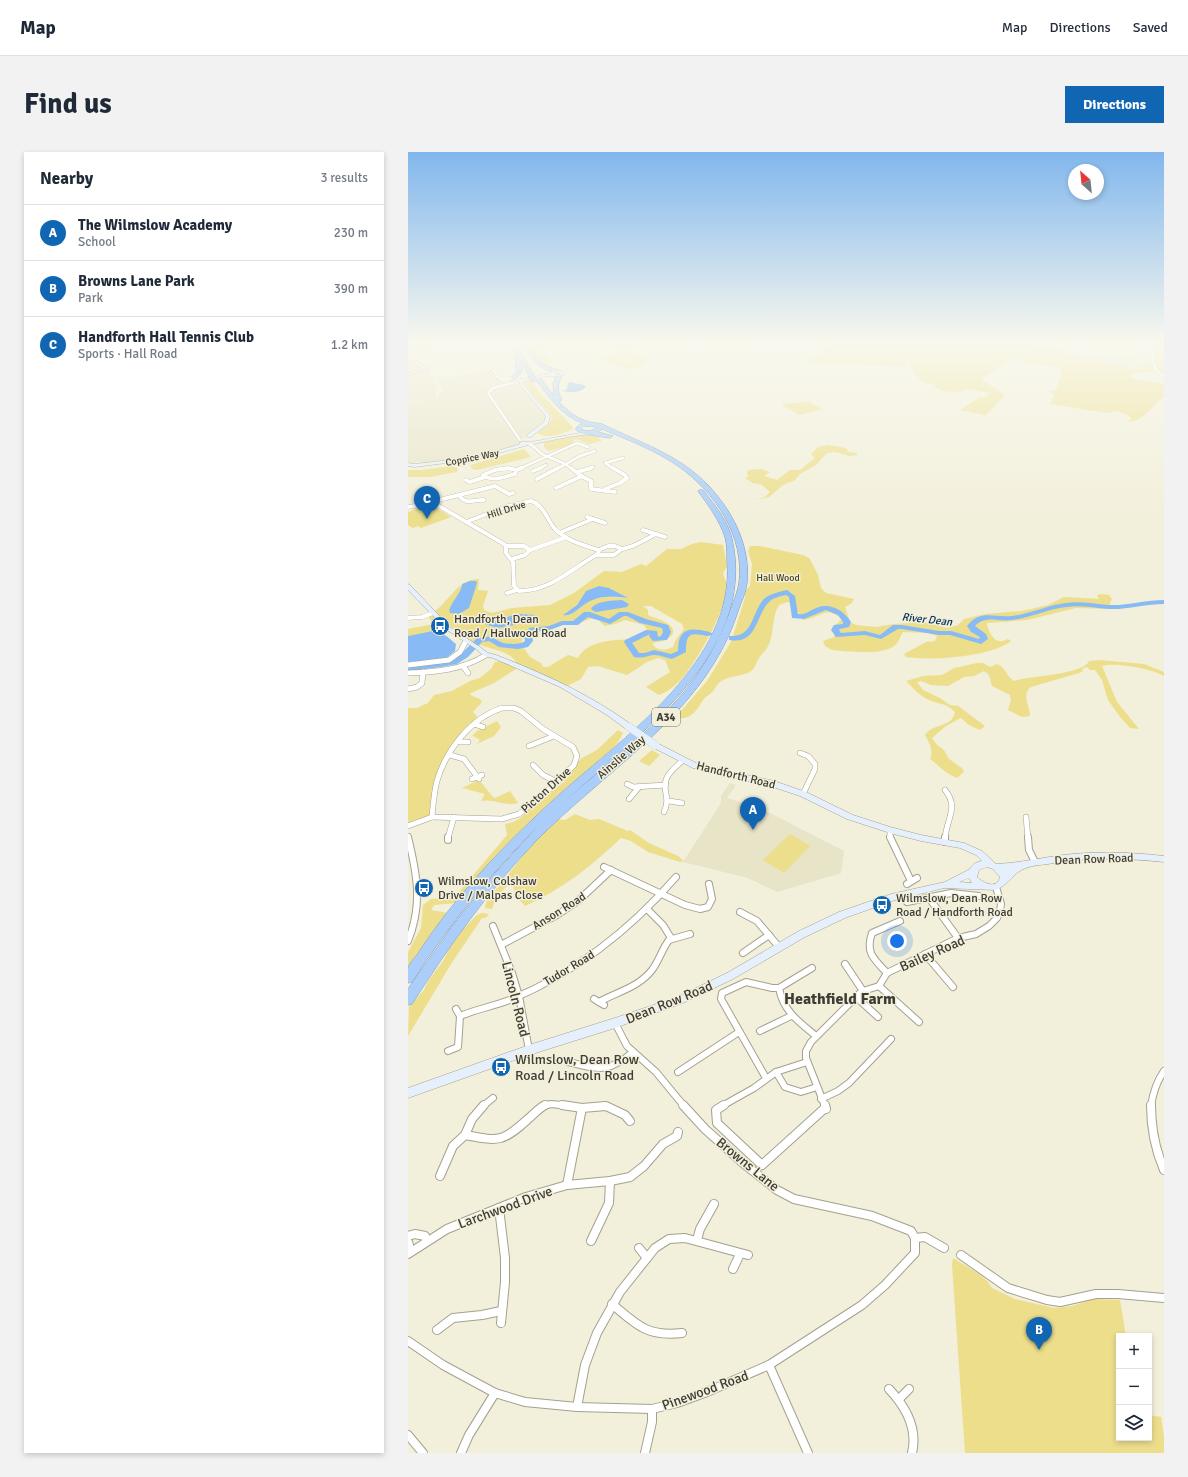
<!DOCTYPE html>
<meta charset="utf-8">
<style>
:root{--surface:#fff;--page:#f2f2f3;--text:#1f2937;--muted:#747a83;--line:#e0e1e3;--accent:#1066b3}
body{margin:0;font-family:Signika,sans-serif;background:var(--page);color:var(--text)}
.controls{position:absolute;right:12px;bottom:12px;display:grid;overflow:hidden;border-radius:0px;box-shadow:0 2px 6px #0003}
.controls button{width:36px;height:36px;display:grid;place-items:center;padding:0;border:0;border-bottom:1px solid var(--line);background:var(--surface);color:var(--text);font:20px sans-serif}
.compass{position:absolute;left:660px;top:12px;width:36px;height:36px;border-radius:50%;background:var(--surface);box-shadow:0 2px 6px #0003;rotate:333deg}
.you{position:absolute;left:489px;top:789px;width:14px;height:14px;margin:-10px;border:3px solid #fff;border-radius:50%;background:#1a73e8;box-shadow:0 0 0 6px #1a73e833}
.badge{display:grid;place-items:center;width:26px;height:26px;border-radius:50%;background:var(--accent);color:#fff;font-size:13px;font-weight:700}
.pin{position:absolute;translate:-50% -33px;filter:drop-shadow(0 1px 2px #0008)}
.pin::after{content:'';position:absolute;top:21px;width:14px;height:12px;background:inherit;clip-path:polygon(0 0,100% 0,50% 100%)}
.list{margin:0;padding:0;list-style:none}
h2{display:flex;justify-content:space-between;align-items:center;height:52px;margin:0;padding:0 16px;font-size:17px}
h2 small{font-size:13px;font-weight:400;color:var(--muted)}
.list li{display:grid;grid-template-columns:26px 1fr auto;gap:12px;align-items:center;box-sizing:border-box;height:56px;padding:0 16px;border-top:1px solid var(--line)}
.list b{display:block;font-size:15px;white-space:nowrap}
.list p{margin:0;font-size:13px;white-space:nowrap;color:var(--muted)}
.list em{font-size:13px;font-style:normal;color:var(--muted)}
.icon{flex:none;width:22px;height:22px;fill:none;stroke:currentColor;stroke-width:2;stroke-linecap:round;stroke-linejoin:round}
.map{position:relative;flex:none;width:756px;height:1301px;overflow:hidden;border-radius:0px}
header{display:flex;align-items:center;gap:24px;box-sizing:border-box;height:56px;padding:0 20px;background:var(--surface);border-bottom:1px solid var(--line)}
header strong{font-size:19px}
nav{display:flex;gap:22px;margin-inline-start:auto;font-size:14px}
.intro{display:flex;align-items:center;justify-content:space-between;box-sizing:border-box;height:96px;padding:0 24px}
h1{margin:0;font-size:28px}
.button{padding:10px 18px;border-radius:0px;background:var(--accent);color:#fff;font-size:14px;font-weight:700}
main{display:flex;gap:24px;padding:0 24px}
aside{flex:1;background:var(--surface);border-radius:0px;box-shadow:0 2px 6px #0003}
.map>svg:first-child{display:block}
</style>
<header>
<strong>Map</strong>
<nav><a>Map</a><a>Directions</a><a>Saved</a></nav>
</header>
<div class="intro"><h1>Find us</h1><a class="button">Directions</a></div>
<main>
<aside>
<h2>Nearby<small>3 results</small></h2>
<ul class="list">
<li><span class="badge">A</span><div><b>The Wilmslow Academy</b><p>School</p></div><em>230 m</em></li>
<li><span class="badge">B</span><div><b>Browns Lane Park</b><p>Park</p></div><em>390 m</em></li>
<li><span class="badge">C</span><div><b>Handforth Hall Tennis Club</b><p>Sports · Hall Road</p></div><em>1.2 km</em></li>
</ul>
</aside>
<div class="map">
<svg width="756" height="1301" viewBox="0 0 756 1301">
<rect width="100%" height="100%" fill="#f2efda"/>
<g fill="#e8e4c8">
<path d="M0 191H70L39 194 19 199 1 207 19 217 24 223 27 228 29 240 27 245 0 250Z"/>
<path d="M658 199 743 209 744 213 736 212 731 218 673 206 670 209 654 205Z"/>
<path d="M87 217 97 231 110 232 135 261 140 264 141 268 121 284 113 287 112 290 107 295 69 306 13 312 12 310H8L2 312 0 311V251L31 245V241L36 239 28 226 33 225 35 227Z"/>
<path d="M322 631 328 633 319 646 354 657 436 699 433 721 369 740 340 726 275 710 313 651V644Z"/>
</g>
<g fill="#ecde8b" fill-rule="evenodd">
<path d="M119 191H146L134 196 141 205 143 211 140 213 134 212Z"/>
<path d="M203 191H226L232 193 224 197 227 202 242 206C238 209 233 214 228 216 219 219 198 210 191 204L204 200 207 194Z"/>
<path d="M492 191 497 202 499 215 395 210 429 192Z"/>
<path d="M494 191H619L616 193 658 199 655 202 670 206 668 208 670 209 673 206 731 218 736 212 744 213 747 220H740V221L730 220 729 222H726L723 226 756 232V245C745 253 735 270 720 270L723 267 721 264 710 259 700 261 642 252 646 243 641 239 648 238 651 233 650 228 653 226V216L607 208 598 211 573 227 597 243 578 263 552 258 572 245 576 246 582 241 559 237 550 241 541 239 537 240 525 234 528 233 527 232C504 234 503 207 494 191Z"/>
<path d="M740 191H756V223L749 219 745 204 749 198Z"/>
<path d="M122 227 132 241 164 274 165 277 163 278C153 282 139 288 129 281V279C135 275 145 272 143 263L117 233 116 229Z"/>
<path d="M400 249 414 257 392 263 373 253C382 250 391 252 400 249Z"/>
<path d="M177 283H188L194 289 181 292 168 287 165 289 166 291 160 294 141 299 136 295V290L162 285Z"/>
<path d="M420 293 438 296 441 300 449 301V303L442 304 427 300 419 301 408 313 392 322 387 328 375 333 361 345 346 348 357 345 362 340 354 333 345 331 337 326 340 325 339 319 341 318 353 317 362 320 356 324 369 328 382 318H392L407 306 403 302 410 295Z"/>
<path d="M116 297 123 305 69 318 64 317 62 313Z"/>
<path d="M43 314 50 316 49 320 22 325H0V318H14Z"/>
<path d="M15 354 27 355 43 365 13 376 10 374 5 376 0 373V360Z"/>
<path d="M293 390 315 393 319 414 315 421C316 425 318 429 319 433 319 456 293 501 279 520 272 530 262 539 251 543L238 535 262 520 257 508 250 506 239 510 219 523 190 514 180 515 173 527 157 535 109 513C105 497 74 497 61 488 54 482 50 477 41 474L30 479 0 484V477L26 472 19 463C40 456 46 427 71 427L70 438 80 439 75 454 76 458 84 461 104 456 142 453 166 441 196 419 214 420 233 412 238 414 259 397H273L284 392ZM201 436 219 446C207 446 195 443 182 448 170 454 170 460 155 463L169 453 178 439ZM235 454H243L274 472 276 477 267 489 265 495C258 499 248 499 244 491 254 490 276 483 259 471 253 467 246 466 240 463V458ZM191 464H194L192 470 197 474 207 472 217 468 236 473 239 478V483L235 486C215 489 181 485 170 506L160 503 140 515H135L133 511 122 505 113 492 115 485 141 474 167 472Z"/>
<path d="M342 394H352L395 403 401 406 405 413 410 423 413 436 418 441 446 447 444 451 437 455 442 470 448 473 468 475 486 472 515 470 540 476 550 473 556 467 577 462 614 459 640 453 656 445 691 447 689 443 694 442 701 443 704 447 702 450 703 457 668 456 619 468 579 471C579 476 585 489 591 489 593 490 598 488 600 487L603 489C582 505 523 509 498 505L496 502 518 490 527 489 529 484 519 481 495 480C492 484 492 488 489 491 479 505 439 499 424 498L417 494 415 489 426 485V479L424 476 434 467C416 453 414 466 395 468L386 452 379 450 371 453C363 465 367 483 359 496 357 500 353 502 351 506 348 510 348 515 343 519 334 525 321 523 312 530 309 532 308 535 306 538 303 542 298 544 295 548 287 560 284 568 267 566L299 529 323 490 337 446V439L342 434 344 412 340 399Z"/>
<path d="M691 508 736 512 756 520V524C744 517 707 510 694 514L709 550 731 577 722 576 713 566 700 548 694 528 687 518H682L679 515 674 517 675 519 671 521 623 535C613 542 622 554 622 564L614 565 600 558 603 548 602 543 584 534 581 523 576 519 566 524 556 525 540 534 523 533 513 529 509 530 515 538 532 546 542 553 550 554 577 574 572 578 561 573 553 566 538 574 524 586 529 593 536 598 541 607 554 616 556 620 549 626C535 620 533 615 522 607 526 598 521 591 517 583 525 571 544 576 547 560 537 550 532 553 521 548 512 544 505 536 498 529L515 524 534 523 546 516 569 511H575L582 515 589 512C599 517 598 524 606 529 621 524 675 523 681 509Z"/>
<path d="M92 509 107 515 108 517 86 531 63 541 62 543 72 547 74 550 65 560 71 567C56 582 40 602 32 622 27 635 26 652 24 665L0 674V556H9L20 551 26 543 44 539 62 529 72 526 83 517 87 510Z"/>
<path d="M89 569 93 575 86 584 69 592 72 588 65 584 63 585 69 579Z"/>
<path d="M210 578 215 581 209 592 203 598 182 617 49 751 26 753 23 758 40 761 24 780 0 818V800L13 776 15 753 23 747 34 746 51 740 99 683 97 672C104 671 111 668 116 663V659L132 645 139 643 157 629 156 624 174 606 189 598Z"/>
<path d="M244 598 252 603 241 614 231 609Z"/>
<path d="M71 628 85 645 87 646 102 639 110 651C98 655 85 646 73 649L77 642 54 636Z"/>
<path d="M167 662 182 668 191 667 220 679 222 678 241 691 270 704 276 709 272 710 240 700 223 689 213 686C185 713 153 738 117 754L107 742 105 734 101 732 88 745 84 757 77 756C80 741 86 741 94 731 110 708 129 687 148 667L157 668Z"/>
<path d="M382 682 402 694 376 721 355 708Z"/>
<path d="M74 761 81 762 78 766H74L43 812 0 884 1 855 16 838 20 829 35 809 47 785 69 763Z"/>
<path d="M545 1106 571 1122 579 1129 584 1136 607 1147 646 1156 664 1154 686 1147 712 1148 718 1184H711V1286H741V1263L753 1265 756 1285V1301H557L544 1113Z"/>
</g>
<g fill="#88bbf5">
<path d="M162 230 176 233 178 235C171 241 163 241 155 239L159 237 160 231Z"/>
<path d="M62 429H68L69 431 61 456 51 462 42 461C39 453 54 442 54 432Z"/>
<path d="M191 434 201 436 220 446C207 445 195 443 182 449 173 453 165 465 155 463L169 453 178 439Z"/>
<path d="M214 448 221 452 219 455 188 460 184 458 183 456C191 448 204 449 214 448Z"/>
<path d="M109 462 128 463C111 472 93 481 75 471L87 469Z"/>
<path d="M25 479C33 478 42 487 48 492L47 499 37 507 0 510V484Z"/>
</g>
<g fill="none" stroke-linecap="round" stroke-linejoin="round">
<g fill="#88bbf5" fill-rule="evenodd">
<path d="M379 438 387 444 390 462C398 463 401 459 408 456 421 450 436 458 443 470L441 475 432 477 431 478 433 481 457 479 472 483 485 473H494L531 479H543L571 487 572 485 563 480 559 474C572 457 586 466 604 464 622 462 640 453 658 451 673 449 686 452 701 453 718 454 738 448 756 448V452C738 452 717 458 701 457 686 456 673 453 658 455 640 457 622 466 604 468 591 470 577 463 567 474L578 482 580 487 573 492 542 483H531L494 477H490L473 487 457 483 428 485 423 478 426 473 435 472V470L430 463 418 458 396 467 384 466 381 445 378 443C372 444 365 446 361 450 347 464 350 493 321 488V484C324 484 328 484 331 483 345 479 346 457 356 447 361 442 371 440 379 438Z"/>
<path d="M176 460H182L201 467 211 460H220L238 467 260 473 263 480 259 488 245 489 241 484 242 482 224 491 231 501H237L246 498 263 502 270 499C270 483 275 475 292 478 297 479 301 479 305 482L301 484C283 481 278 479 278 500L264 507C259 506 252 503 247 503 240 503 236 507 226 505L216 490 217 488 238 478 249 479 250 485 253 484 255 480 254 476 232 471 219 464H216L202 472 180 465 170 473H155L142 478 126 480 124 484 125 489 120 495 110 497 91 495 81 489 74 490 60 505 49 512 33 515 0 519V515L43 508 54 501 69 486C73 486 79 484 83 485 87 486 91 490 95 491 102 492 112 493 117 489L116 484 121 476 141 474 154 469H165Z"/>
</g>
<g stroke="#a4a18f" stroke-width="3.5">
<g id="street-far4">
<path d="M738 191 745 197C744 208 745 218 756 224"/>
<path d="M288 194 293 191"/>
<path d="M85 218 90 225 94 227"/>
<path d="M99 229 94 227 104 226"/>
<path d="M104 231 85 236 80 241 112 288"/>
<path d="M121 292C127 294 129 299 134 302 145 308 154 308 164 317"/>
<path d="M93 317H104"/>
<path d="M111 317 169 291 180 295"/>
<path d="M130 317 138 313"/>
<path d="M149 317 172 304 187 299"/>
<path d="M180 317 185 315"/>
<path d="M206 317 197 311 215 306"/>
</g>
</g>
<g stroke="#a4a18f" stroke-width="4.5">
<g id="street-far3">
<path d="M100 316 108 318 107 322C97 325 84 330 75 323L87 318Z"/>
<path d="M163 316 173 324 183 329V337L207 340"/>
<path d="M108 318 114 316"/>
<path d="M125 319 133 316"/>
<path d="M169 320 183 316"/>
<path d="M129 327 150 316"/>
<path d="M58 328 62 330 77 325"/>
<path d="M148 336 174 324"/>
<path d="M197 337 212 331 219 326 217 323 205 316"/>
<path d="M51 343C58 354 66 347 76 348"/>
<path d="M24 352 31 348 87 334 101 342 105 341"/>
<path d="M0 355 19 352 31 354 96 392 98 394V401L105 410 106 434 111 439C142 439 162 418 188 403"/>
<path d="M179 365 197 371"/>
<path d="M58 370 100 354 123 349C136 353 139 368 147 377 159 389 175 393 190 398"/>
<path d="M235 378 257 385"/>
<path d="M151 381 185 367"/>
<path d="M98 394H116L122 398 117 403 104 407"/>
<path d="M200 394H207L214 397 206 403H188L193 397Z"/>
<path d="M214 397 225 394 248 382"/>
<path d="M122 398 156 386"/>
<path d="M99 441 109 438"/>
<path d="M0 466 14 465 25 461"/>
</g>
</g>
<g stroke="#a4a18f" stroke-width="6">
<g id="street-far2">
<path d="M0 513 41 508 52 500 58 489"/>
<path d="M55 514 60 521"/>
<path d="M0 521C28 520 54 518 78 503"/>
<path d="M0 537 9 535 14 531 15 520"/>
<path d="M94 556H106L113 559 135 577 165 595 169 604 166 613 145 634 111 662 94 667 24 665C25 653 26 640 29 629 38 598 63 566 94 556Z"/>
<path d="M66 572 75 575"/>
<path d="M52 590H60"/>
<path d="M121 594 146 584"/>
<path d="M392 601 400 604 407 612V617L395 642"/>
<path d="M42 603 56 607 71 627"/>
<path d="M125 613 135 623 149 630"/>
<path d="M64 627 74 623"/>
<path d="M219 632 225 635 258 633"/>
<path d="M537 638C551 655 539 666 537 686"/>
<path d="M221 647 232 634"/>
<path d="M261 649 274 651"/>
<path d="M256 660C263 645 254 639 258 628 260 620 269 614 275 608"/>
<path d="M618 665 620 686"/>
<path d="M0 674 24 665"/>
<path d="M482 678V686"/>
<path d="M0 684V686"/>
<path d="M40 686 46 665"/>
</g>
</g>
<g stroke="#a4a18f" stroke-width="8">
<g id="street-far1">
<path d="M40 685V688"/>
<path d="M482 685 503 729"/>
<path d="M620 685 621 698 627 710"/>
<path d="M537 690V685"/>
<path d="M196 715 277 753 292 757 300 755 304 747 301 732"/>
<path d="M499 732 509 726"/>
<path d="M521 746 550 786"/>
<path d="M499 750 543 741 571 744"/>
<path d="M239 757 255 773 263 786"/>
<path d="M332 760 349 769 371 795"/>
<path d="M85 774 104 821 111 844 121 898"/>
<path d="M0 789C15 752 9 722 0 685"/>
<path d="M93 793 149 763 170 749 203 718"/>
<path d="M335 801 361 783"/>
<path d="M517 802 545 835"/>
<path d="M437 812 455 839"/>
<path d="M479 821C466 807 457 801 464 781L492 769"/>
<path d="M471 834 511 870"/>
<path d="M371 836C375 859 391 870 408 884"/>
<path d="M448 845 470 865"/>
<path d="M186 847 196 853"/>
<path d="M191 850C209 840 231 835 244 818 251 809 254 797 261 788L282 782"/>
<path d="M52 864C69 857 87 854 104 847 169 820 222 778 268 725"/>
<path d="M207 871 219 894 248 920 276 954"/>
<path d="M352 879 383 864"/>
<path d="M40 899 50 895 52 864 48 857"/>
<path d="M160 910C191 917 199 922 225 900"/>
<path d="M270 920 331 880"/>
<path d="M368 920 377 935 393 940 409 935"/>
<path d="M358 926 313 847 314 841 338 830 364 836H371L404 816"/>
<path d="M413 947 430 939 441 931 483 887"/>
<path d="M75 954 85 946"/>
<path d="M135 954 143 952 162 954"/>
<path d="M193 954H199"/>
<path d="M314 954 346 936 368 920 399 910"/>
<path d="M417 954 398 906V899L403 890 451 842 455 839 471 834 479 821 550 786 568 782 581 774 589 766 592 759 593 752 588 735"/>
<path d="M743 954C745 941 748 930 756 919"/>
</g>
</g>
<g stroke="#a4a18f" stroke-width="10">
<g id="street">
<path d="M154 953 174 956 198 954 217 963 222 969"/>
<path d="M316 953 308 958 309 971 354 1013 417 956"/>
<path d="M417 953 418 957"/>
<path d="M743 953C743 976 747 997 756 1018"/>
<path d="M57 983 64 967 76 953"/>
<path d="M32 1024 45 994 57 983C90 989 94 991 120 967 125 963 131 956 137 953"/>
<path d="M159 1033 174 956"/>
<path d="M91 1056 97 1106V1130L93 1171"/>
<path d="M0 1084 7 1082 17 1084 19 1089"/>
<path d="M507 1086 517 1085 536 1096"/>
<path d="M289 1088 292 1077 306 1052"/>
<path d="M183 1089 201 1051 202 1029"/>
<path d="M0 1090 1 1093"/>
<path d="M231 1096 239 1106"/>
<path d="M0 1102 39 1077 118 1045 159 1033 202 1029 222 1025 236 1014 255 992 269 984 270 980"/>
<path d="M553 1103 600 1136 639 1148 652 1150 688 1142H710L756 1146"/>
<path d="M325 1117 332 1102"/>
<path d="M204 1152C229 1173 239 1185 274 1181"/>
<path d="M29 1178 45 1166 74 1163 93 1159"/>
<path d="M0 1189 35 1213 87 1241 117 1250 169 1255 244 1257 269 1251 299 1240 361 1213 454 1153 477 1133 507 1101V1086L503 1079 464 1064 386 1047 369 1038 335 1011 297 977 275 953"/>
<path d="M361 1213 400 1301"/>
<path d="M481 1237C498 1255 510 1276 504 1301"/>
<path d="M491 1247 501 1237"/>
<path d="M169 1255 177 1213 189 1181 212 1140 247 1096 261 1087 277 1086 340 1103"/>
<path d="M0 1283 15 1301"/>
<path d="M53 1301 61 1283 87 1241"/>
<path d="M237 1301 244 1270V1257"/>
</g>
</g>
<g stroke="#a4a18f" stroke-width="1">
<g id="secondary">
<path d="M0 205 20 216 21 217 0 223V221L15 217 0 208Z"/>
<path d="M152 218 156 221V223C151 225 149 224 144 224 135 224 124 226 115 230V232L142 264 140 272 123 285H119V283L136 270 138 264 112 233 111 228 106 227 101 229 99 231 97 230V228L106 225 115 227 140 222 145 219ZM151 220 152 222 149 223 146 222Z"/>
<path d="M180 280H182V282L160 285 120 293 69 307 7 315 0 314V311L7 312 69 305 112 292 111 291C115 289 123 290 129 289 146 286 163 282 180 280Z"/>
<path d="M0 432 2 433 43 476 72 495 80 501 88 503C137 522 181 542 224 573L225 575 224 577H218L199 563 152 535 85 506 76 504 68 497 39 478 0 438Z"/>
<path d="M247 590 290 612 366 629 398 640 445 663 482 675 513 683 556 691 574 699 588 712C611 711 632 706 655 703 689 699 722 700 756 704V710C717 706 678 705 640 712 633 713 625 713 618 716 605 720 600 734 587 738L536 736 484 749 437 766 397 785 325 827 275 851 207 876 121 903 0 946V936L121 893 207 866 269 845 319 821 391 779 431 760 483 742 537 730 562 717C564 712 569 710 574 709L568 703 552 696 513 689 482 681 439 667 392 644 365 635 285 616 244 595 243 593ZM579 715 585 717 592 725C589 738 575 731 569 725L571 718ZM561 726 564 731 551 730Z"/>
</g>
</g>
<g stroke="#849bb4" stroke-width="1">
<g id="highway">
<path d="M107 191 111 192 112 201 115 202 125 222 120 223 113 207 114 220 106 228 103 226 108 220Z"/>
<path d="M114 191H119C126 205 134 214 150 218V220C132 221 122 205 114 191Z"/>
<path d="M150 222 155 223C149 231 149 239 154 248L151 250C159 258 170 268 182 270 186 271 190 271 194 272 239 294 283 306 314 350 331 373 342 402 339 431 338 441 333 450 330 459 298 561 198 617 127 690 80 739 41 794 4 852L0 853V837L45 773 81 728 131 673C83 721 41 772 4 830L0 831C0 827 0 820 0 816 2 811 6 806 9 803 18 789 28 775 38 762 72 718 111 679 152 642 217 584 328 508 319 409 319 401 319 392 317 385 311 367 300 353 290 339L291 338H295C306 352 320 369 324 387 350 499 230 583 158 648 196 615 236 585 270 547 295 519 313 487 325 451 327 445 330 438 331 431 337 384 307 340 270 314 247 298 220 288 194 277L190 280 205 284 202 286 175 282 168 278V276L174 271C154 264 140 244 128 228L133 227 146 244 145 232ZM176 274 190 275C185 279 179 280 173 277Z"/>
</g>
</g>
<use href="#street-far4" stroke="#fff" stroke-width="3"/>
<use href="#street-far3" stroke="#fff" stroke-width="4"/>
<use href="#street-far2" stroke="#fff" stroke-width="5"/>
<use href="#street-far1" stroke="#fff" stroke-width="6"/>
<use href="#street" stroke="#fff" stroke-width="8"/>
<use href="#secondary" fill="#e6f0fd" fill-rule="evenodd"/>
<use href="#highway" fill="#aacef9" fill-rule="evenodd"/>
<g stroke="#a4a18f" stroke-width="8" stroke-linecap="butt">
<path id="secondary-bridge" d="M221 575 247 593"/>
</g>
<g stroke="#849bb4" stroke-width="6" stroke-linecap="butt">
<path id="highway-bridge" d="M122 222 126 228"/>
</g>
<use href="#secondary-bridge" stroke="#e6f0fd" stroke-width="8"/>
<use href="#highway-bridge" stroke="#aacef9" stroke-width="5.5"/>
</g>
<linearGradient id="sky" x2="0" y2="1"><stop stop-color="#81b7ed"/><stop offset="0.51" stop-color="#f9f8ee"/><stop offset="1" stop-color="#f9f8ee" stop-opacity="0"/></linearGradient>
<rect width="756" height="373" fill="url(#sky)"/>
<defs>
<g id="bus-disc" transform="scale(1)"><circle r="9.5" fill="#1066b3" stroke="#f2efda"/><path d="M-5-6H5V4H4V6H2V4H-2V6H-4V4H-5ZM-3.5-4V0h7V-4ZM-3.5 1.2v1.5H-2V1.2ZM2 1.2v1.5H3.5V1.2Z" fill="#fff"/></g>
</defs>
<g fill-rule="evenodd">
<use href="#bus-disc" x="32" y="474"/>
<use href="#bus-disc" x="16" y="736"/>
<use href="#bus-disc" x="474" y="753"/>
<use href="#bus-disc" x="93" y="915"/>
</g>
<g text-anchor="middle" stroke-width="3" stroke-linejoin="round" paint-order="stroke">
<g font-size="10" fill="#3e3c35" stroke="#f2efda">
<text transform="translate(64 305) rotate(-11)" y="4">Coppice Way</text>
<text transform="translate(98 357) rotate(-17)" y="4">Hill Drive</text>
</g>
<g font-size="10" fill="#4d461c" stroke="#f2efda">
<text x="370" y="429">Hall Wood</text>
</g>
<g font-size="11" font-style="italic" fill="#002c58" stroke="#f2efda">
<text transform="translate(519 467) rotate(6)" y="4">River Dean</text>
</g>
<rect fill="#f2efda" stroke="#747266" stroke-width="1" x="244" y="556" width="28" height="18" rx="3"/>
<g font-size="11" font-weight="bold" fill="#3e3c35">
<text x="258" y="569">A34</text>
</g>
<g font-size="12" fill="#3e3c35" stroke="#f2efda" text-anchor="start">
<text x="46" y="471">Handforth, Dean<tspan x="46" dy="14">Road / Hallwood Road</tspan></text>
<text x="30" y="733">Wilmslow, Colshaw<tspan x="30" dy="14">Drive / Malpas Close</tspan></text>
<text x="488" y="750">Wilmslow, Dean Row<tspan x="488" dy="14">Road / Handforth Road</tspan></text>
</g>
<g font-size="12" fill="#3e3c35" stroke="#f2efda">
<text transform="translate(213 605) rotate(-41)" y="4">Ainslie Way</text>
<text transform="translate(328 623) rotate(14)" y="4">Handforth Road</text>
<text transform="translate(138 638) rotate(-42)" y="4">Picton Drive</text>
<text transform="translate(686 707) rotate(-2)" y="4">Dean Row Road</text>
<text transform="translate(151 759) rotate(-32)" y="4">Anson Road</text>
<text transform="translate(161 816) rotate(-31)" y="4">Tudor Road</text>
</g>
<g font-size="14" fill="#3e3c35" stroke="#f2efda">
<text transform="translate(524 801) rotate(-24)" y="5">Bailey Road</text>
<text transform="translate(108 847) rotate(76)" y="5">Lincoln Road</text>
<text transform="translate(261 850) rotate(-22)" y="5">Dean Row Road</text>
<text transform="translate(340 1012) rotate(39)" y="5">Browns Lane</text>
<text transform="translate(97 1055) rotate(-20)" y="5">Larchwood Drive</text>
<text transform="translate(297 1238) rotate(-20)" y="5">Pinewood Road</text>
</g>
<g font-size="14" fill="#3e3c35" stroke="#f2efda" text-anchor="start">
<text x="107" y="912">Wilmslow, Dean Row<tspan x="107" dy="16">Road / Lincoln Road</tspan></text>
</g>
<g font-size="16" font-weight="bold" fill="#3e3c35" stroke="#f2efda">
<text x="432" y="852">Heathfield Farm</text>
</g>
</g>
</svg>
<div class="controls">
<button>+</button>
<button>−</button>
<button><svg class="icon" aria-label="layers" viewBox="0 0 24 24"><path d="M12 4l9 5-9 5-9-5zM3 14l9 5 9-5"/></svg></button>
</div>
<svg class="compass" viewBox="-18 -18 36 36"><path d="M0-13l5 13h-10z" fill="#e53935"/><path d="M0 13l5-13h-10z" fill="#747a83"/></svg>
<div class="you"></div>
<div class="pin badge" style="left:345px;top:678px">A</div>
<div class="pin badge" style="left:631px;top:1198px">B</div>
<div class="pin badge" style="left:19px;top:367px">C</div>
</div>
</main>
